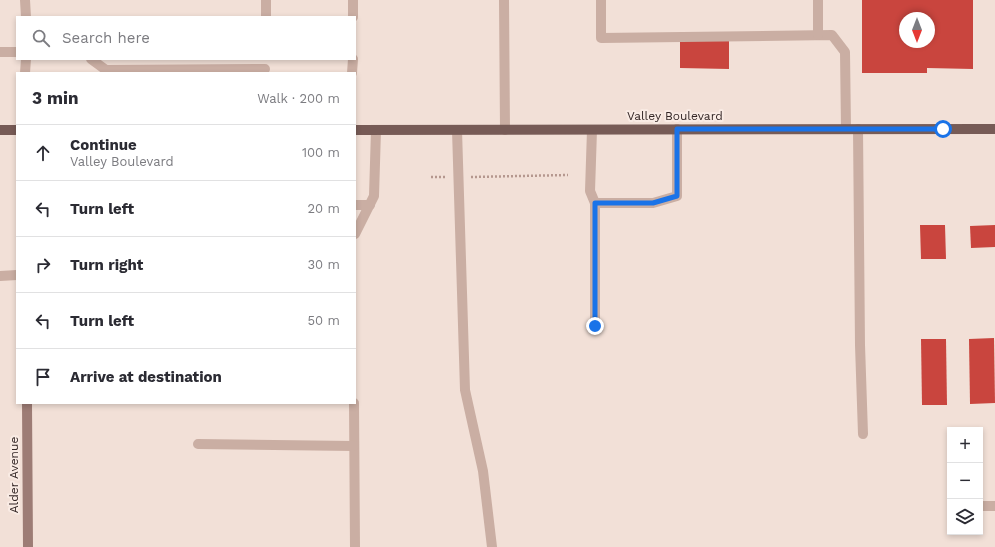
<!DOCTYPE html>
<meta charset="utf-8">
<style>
:root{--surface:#fff;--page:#f2f2f3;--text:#2b2b33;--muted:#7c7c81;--line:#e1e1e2}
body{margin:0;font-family:"Work Sans",sans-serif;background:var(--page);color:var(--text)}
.controls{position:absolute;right:12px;bottom:12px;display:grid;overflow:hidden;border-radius:0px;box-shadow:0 2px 6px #0003}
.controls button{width:36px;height:36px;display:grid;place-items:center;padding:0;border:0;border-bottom:1px solid var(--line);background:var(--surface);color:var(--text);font:20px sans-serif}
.compass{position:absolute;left:899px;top:12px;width:36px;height:36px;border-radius:50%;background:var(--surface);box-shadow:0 2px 6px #0003;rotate:180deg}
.stop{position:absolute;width:12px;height:12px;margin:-9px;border:3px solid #1a73e8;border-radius:50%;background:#fff}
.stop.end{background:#1a73e8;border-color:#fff;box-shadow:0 1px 4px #0008}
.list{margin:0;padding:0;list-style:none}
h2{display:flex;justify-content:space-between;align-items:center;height:52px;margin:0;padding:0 16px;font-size:17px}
h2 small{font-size:13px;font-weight:400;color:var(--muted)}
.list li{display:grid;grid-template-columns:26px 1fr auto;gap:12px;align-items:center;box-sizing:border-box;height:56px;padding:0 16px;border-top:1px solid var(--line)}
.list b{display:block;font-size:15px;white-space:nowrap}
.list p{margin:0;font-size:13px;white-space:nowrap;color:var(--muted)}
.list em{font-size:13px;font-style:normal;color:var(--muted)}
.icon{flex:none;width:22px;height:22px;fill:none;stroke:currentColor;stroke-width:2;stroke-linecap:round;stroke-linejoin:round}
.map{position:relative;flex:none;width:995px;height:547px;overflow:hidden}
.search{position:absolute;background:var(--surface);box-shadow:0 2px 6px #0003;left:16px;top:16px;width:340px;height:44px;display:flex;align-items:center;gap:10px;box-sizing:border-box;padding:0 14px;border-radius:0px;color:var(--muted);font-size:15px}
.panel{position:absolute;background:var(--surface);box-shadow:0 2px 6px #0003;left:16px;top:72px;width:340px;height:332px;border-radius:0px}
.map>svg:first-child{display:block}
</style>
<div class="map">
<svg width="995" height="547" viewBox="0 0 995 547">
<rect width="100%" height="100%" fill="#f2e0d7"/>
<g fill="#c9453e" fill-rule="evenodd">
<path d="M862 0H973V69L927 68V73H862ZM905 18H929V42H905Z"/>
<path d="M680 38 729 39V69L680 68Z"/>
<path d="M920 225H945L946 259H921Z"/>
<path d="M995 225V247L971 248 970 226Z"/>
<path d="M994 338 995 403 970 404 969 339Z"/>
<path d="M921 339H946L947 405H922Z"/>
</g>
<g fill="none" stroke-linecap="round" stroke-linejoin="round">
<g stroke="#b5978e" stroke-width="2.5" stroke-dasharray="2 2" stroke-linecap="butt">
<path d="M431 177H446"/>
<path d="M471 177 568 175"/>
</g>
<g stroke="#caaea3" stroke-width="10">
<path d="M504 0 505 130"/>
<path d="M601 0V38L832 35 845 52 846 129"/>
<path d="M818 0V35"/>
<path d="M266 17V0"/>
<path d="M353 17V0"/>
<path d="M0 52H17"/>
<path d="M91 59 106 70 265 69"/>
<path d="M352 73 353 59"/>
<path d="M858 129 860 345 863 434"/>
<path d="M457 130 465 390 483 471 492 547"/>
<path d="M592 130 590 191 595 203H653L677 196V129"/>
<path d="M595 203V326"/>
<path d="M355 205H370"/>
<path d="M355 234 374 196 376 130"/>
<path d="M0 276 17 275"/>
<path d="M354 403 355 547"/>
<path d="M198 444 354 446"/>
<path d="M980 506H995"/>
</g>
<g stroke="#caaea3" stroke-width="10">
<path d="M25 0 26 17"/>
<path d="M25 73 26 59"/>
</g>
<path stroke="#9d7c75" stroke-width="10" d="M27 403 28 547"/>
<g stroke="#775b56" stroke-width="10">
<path d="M0 130H17"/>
<path d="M355 130 995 129"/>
</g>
</g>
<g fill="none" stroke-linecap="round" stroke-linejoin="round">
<path stroke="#1a73e8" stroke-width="5" d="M595 326V203H653L677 196V129H943"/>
</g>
<g text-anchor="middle" stroke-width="4" stroke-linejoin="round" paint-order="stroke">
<g font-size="12" fill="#342726" stroke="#f9ebe4">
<text x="675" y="120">Valley Boulevard</text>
<text transform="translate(14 475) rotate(-90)" y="4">Alder Avenue</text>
</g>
</g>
</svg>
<div class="controls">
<button>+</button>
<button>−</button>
<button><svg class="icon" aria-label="layers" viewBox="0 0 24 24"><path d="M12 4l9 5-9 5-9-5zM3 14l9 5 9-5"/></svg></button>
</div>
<svg class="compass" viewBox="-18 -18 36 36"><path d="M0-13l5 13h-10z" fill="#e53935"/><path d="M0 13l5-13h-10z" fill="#7c7c81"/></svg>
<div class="stop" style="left:943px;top:129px"></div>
<div class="stop end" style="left:595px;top:326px"></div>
<div class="search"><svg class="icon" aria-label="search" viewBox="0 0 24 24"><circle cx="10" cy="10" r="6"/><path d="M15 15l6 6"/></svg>Search here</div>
<section class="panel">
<h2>3 min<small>Walk · 200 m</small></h2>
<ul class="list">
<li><svg class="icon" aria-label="ahead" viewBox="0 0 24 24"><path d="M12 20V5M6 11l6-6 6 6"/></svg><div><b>Continue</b><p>Valley Boulevard</p></div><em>100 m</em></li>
<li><svg class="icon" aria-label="left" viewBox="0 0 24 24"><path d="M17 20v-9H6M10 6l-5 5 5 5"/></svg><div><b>Turn left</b></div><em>20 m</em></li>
<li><svg class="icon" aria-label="right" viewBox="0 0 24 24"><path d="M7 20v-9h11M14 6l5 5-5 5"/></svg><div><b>Turn right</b></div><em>30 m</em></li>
<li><svg class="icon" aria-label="left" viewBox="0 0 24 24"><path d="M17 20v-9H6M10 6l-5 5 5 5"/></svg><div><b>Turn left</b></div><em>50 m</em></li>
<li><svg class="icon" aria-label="arrive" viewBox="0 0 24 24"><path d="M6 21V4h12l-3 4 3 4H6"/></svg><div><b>Arrive at destination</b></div></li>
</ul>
</section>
</div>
